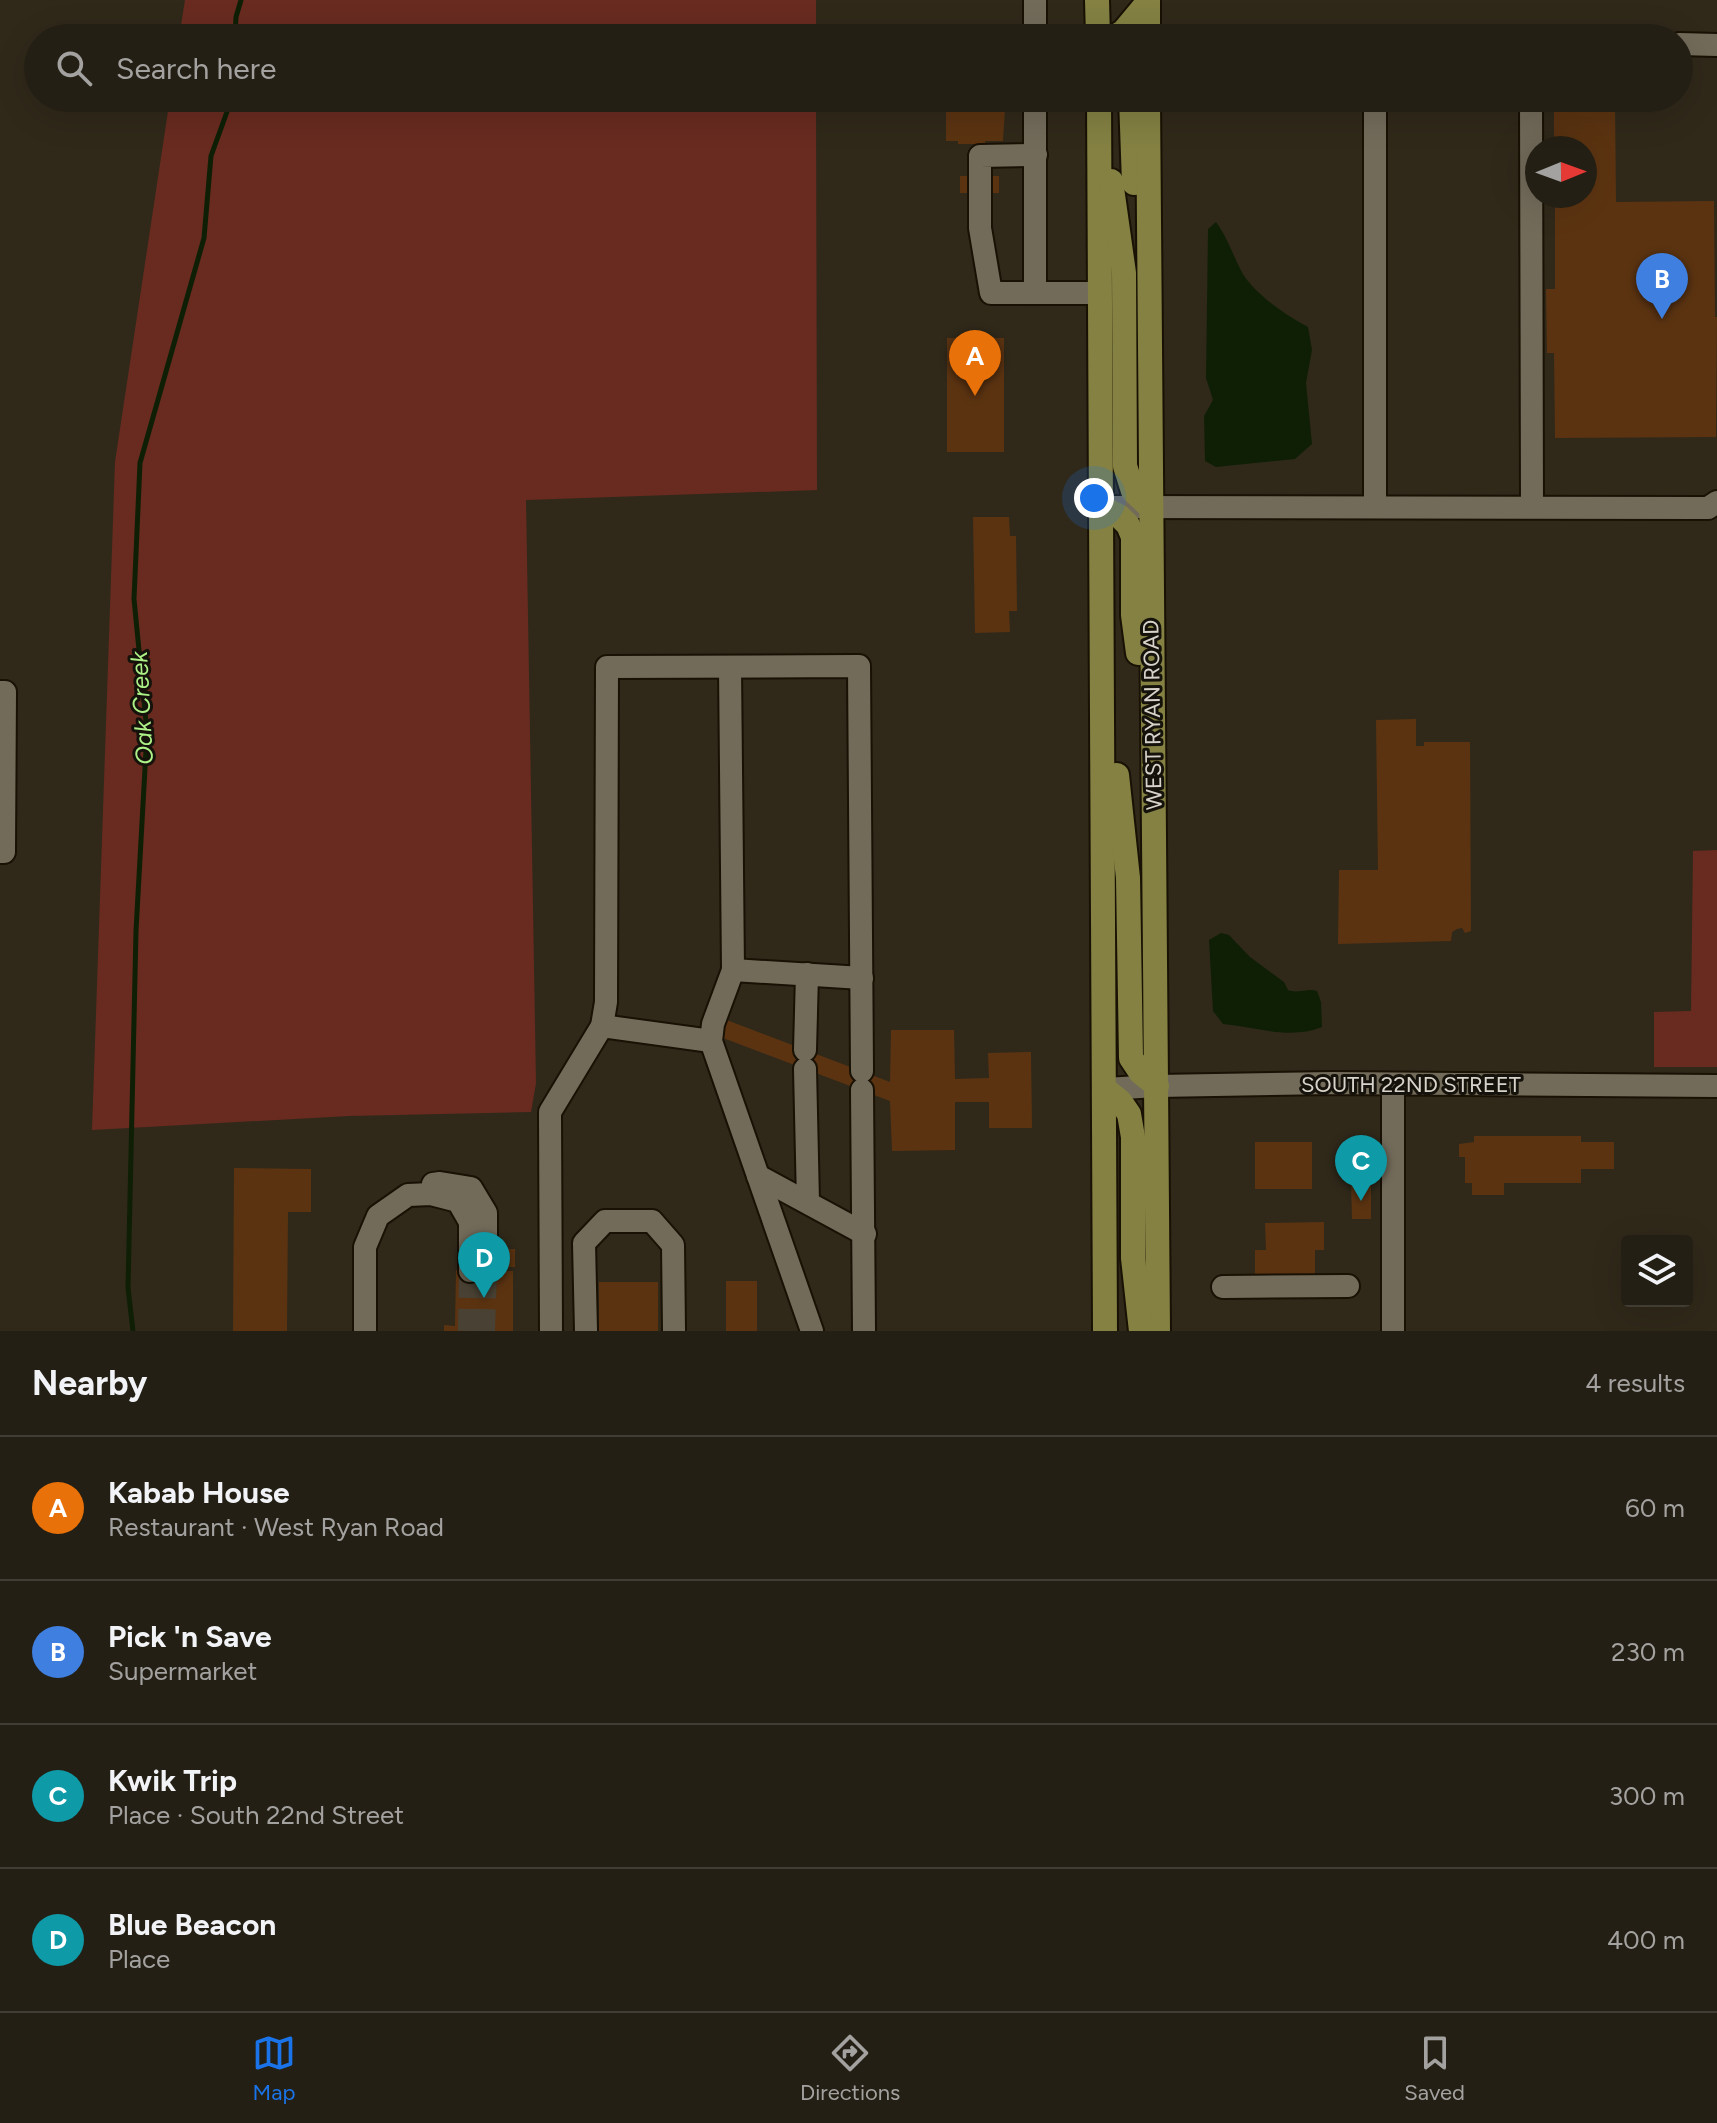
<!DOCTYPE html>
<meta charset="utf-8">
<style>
:root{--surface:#241f14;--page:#302c22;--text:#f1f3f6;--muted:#a3a2a0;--line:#413d34;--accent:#1a73e8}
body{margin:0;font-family:Figtree,sans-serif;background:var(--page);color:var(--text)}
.controls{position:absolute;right:24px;bottom:24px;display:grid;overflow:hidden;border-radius:8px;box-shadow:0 8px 32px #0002}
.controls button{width:72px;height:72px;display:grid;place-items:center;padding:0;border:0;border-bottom:2px solid var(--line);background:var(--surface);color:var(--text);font:40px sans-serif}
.compass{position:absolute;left:1525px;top:136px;width:72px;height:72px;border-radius:50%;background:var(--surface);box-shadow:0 8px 32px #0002;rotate:89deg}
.you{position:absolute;left:1094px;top:498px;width:28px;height:28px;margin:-20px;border:6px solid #fff;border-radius:50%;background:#1a73e8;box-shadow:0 0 0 12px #1a73e833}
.badge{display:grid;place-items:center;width:52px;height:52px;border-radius:50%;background:var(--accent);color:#fff;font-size:26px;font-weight:700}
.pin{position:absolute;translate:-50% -66px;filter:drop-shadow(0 2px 4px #0008)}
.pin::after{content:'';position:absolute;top:42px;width:28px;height:24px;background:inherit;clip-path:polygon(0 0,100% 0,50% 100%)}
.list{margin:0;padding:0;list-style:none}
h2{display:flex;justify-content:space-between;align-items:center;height:104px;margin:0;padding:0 32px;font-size:34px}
h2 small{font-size:26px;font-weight:400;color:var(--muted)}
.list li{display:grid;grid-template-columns:52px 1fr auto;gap:24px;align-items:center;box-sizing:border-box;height:144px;padding:0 32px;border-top:2px solid var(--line)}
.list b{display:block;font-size:30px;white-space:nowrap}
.list p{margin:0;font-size:26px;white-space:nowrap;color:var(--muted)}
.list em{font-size:26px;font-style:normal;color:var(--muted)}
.icon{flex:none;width:44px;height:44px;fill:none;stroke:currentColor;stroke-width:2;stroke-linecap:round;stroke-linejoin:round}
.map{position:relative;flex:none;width:1717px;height:1331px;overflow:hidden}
.search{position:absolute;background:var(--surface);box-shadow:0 8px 32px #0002;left:24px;right:24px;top:24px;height:88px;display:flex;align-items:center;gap:20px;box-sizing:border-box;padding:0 28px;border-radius:44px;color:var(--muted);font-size:30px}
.sheet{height:680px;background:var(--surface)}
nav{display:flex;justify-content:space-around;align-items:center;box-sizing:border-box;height:112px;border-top:2px solid var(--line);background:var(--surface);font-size:22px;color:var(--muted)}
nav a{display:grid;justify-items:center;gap:4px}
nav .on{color:var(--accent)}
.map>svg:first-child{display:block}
</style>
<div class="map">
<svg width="1717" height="1331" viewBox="0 0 1717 1331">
<rect width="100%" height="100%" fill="#30291a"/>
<g fill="#692b20">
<path d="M185 0H816V38H179Z"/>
<path d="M170 98H816L817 490 526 500 536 1083 531 1112 349 1116 92 1130 115 462Z"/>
<path d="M1717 850V1067H1654V1012L1691 1011 1693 851Z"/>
</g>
<g fill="#0f1f06">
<path d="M1216 222C1228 238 1233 256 1243 274 1256 295 1287 316 1308 327L1312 350 1306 383 1312 444 1295 459 1216 467 1205 461 1204 416 1213 400 1206 378 1208 229Z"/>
<path d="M1221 933 1229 935 1250 957 1284 982 1288 990C1298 994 1307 988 1317 991L1321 1002 1322 1027C1290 1040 1256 1027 1223 1024L1213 1011 1209 940Z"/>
</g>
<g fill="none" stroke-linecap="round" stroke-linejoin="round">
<g stroke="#0f1f06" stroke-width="5">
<path d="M235 38 236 17 241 0"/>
<path d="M133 1331 128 1288 136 931 147 732 134 599 140 463 204 238 211 156 232 98"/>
</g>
</g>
<g fill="#5b3311">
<path d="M946 98H1003V109H1005L1003 141H985L986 144H958V141H946Z"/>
<path d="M1554 98H1615L1616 202 1714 201 1715 317H1717L1716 437 1555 438 1554 353H1547L1546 289H1555V196H1585V148H1554Z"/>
<rect x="960" y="176" width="39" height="17"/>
<rect x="947" y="338" width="57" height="114"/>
<path d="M973 517H1009L1010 536H1016L1017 611H1009L1010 632 975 633Z"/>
<path d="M1416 719V746H1424V742H1470L1471 931 1465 933 1462 928 1457 929 1452 932 1451 941 1338 944 1339 870H1378L1376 720Z"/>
<path d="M724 1019 890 1082 891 1030H954L955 1079 989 1078 988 1053 1031 1052 1032 1128H989V1102H955V1150L892 1151 890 1101 723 1038Z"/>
<path d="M1474 1136H1581V1142H1614V1169H1581V1183H1504V1195H1472V1183H1465V1157H1459V1144L1474 1142Z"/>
<rect x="1255" y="1142" width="57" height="47"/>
<path d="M234 1168 311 1169V1212H288L287 1331H233Z"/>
<path d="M1351 1183H1371V1219H1352Z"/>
<path d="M1324 1222V1250H1315V1277H1255V1250H1266L1265 1223Z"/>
<path d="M504 1249H515V1267H503Z"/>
<path d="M456 1270 513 1271V1331H444V1325L455 1326Z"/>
<rect x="726" y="1281" width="31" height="50"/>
<rect x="599" y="1282" width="59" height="49"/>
</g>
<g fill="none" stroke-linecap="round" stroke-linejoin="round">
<g stroke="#494234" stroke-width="22" stroke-dasharray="22 11" stroke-linecap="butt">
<path d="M469 1331 470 1271"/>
<path d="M484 1331 486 1271"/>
</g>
<g stroke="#181104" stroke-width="26">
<g id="minor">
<path d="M1035 38V0"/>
<path d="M1679 44 1717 45"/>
<path d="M1375 98V507"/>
<path d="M1531 98 1532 507"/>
<path d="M1036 155 980 156V228L991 293H1100"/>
<path d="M1035 293V98"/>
<path d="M1102 507 1708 508 1717 502"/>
<path d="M730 667 733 970 713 1024 711 1041 812 1331"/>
<path d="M0 692H5L4 852H0"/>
<path d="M733 970 862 978"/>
<path d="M602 1026 711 1041"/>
<path d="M805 1050 807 974"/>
<path d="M805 1069 808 1202"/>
<path d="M1393 1084V1331"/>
<path d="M1105 1089 1157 1086 1332 1083 1717 1086"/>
<path d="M862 1090 864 1331"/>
<path d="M758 1176 865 1234"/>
<path d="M433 1184 440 1183 471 1188 486 1213V1271"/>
<path d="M1223 1287 1348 1286"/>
<path d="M365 1331V1247L378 1216 408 1195 431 1194 458 1201 470 1222V1271"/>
<path d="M551 1331 550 1112 602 1026 606 1002 607 667 859 666 862 1071"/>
<path d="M586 1331 584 1243 605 1221H652L673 1245 674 1331"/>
</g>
</g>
<g stroke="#181104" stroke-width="28">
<g id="major">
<path d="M1097 0 1098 38"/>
<path d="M1148 0V38"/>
<path d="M1113 38 1124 31 1148 2"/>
<path d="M1099 98 1105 1331"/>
<path d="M1131 98 1134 183"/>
<path d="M1148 98 1158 1331"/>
<path d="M1111 181 1124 273 1125 466 1133 491 1150 507"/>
<path d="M1102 507 1119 516 1128 525 1133 537V615L1138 653"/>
<path d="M1117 775 1128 878 1131 1058 1141 1073 1157 1086"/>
<path d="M1105 1089 1120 1101 1129 1114 1133 1137V1258L1141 1331"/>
</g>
</g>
<use href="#minor" stroke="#736b5a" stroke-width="22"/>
<use href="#major" stroke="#848143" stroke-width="24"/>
</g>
<g text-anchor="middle" stroke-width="6" stroke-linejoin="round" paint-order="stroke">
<g font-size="22" fill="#d8d3ca" stroke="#15120b">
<text transform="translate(1152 715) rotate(-91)" y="8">WEST RYAN ROAD</text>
<text x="1411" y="1092">SOUTH 22ND STREET</text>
</g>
<g font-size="24" font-style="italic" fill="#adf187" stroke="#15120b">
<text transform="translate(142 708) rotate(-93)" y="8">Oak Creek</text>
</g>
</g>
</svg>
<div class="controls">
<button><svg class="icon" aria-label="layers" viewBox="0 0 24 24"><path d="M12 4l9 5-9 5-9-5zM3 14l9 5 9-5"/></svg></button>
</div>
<svg class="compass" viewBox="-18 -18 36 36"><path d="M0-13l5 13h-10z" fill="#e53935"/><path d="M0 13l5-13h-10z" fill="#a3a2a0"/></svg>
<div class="you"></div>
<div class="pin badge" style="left:975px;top:396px;background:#e8710a">A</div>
<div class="pin badge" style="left:1662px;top:319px;background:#3f7fe0">B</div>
<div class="pin badge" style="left:1361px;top:1201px;background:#0f9aa8">C</div>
<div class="pin badge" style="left:484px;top:1298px;background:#0f9aa8">D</div>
<div class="search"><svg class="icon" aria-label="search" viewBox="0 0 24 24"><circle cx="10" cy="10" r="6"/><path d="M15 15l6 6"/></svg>Search here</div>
</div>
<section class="sheet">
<h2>Nearby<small>4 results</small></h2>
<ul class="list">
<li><span class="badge" style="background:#e8710a">A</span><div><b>Kabab House</b><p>Restaurant · West Ryan Road</p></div><em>60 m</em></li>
<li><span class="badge" style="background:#3f7fe0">B</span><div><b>Pick 'n Save</b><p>Supermarket</p></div><em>230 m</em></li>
<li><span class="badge" style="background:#0f9aa8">C</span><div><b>Kwik Trip</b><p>Place · South 22nd Street</p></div><em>300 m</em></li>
<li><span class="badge" style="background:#0f9aa8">D</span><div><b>Blue Beacon</b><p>Place</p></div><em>400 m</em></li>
</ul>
</section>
<nav>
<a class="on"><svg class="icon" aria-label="map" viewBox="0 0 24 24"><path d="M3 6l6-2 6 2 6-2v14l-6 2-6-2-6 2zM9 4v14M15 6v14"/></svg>Map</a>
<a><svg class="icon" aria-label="directions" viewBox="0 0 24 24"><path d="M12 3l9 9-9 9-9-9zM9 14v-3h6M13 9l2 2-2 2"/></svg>Directions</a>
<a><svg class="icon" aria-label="saved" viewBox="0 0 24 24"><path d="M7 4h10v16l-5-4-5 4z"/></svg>Saved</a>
</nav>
